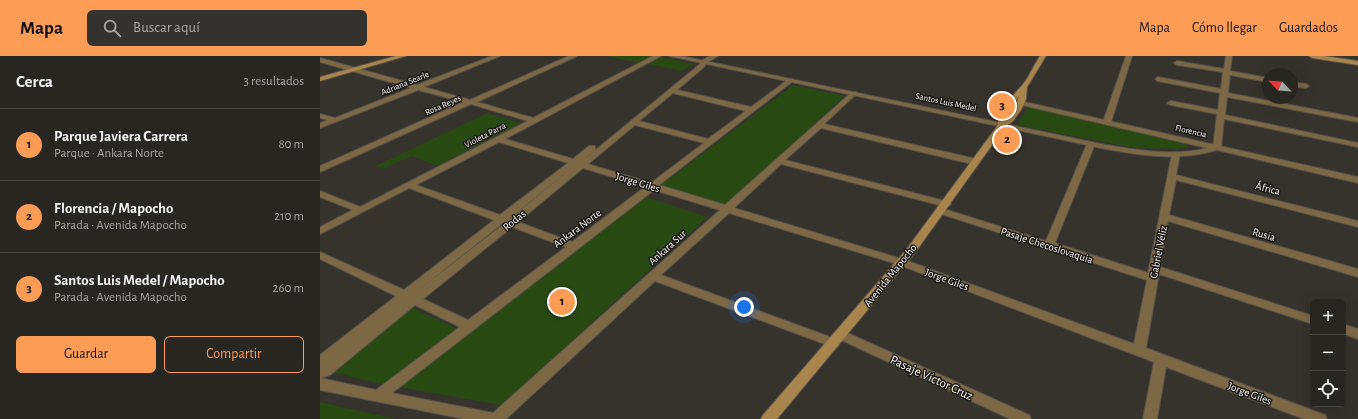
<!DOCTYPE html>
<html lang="es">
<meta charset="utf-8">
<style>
:root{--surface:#282621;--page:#34322e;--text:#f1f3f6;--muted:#a5a5a5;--line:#44433f;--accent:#fd9d55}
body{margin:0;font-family:"Alegreya Sans",sans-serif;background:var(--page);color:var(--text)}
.controls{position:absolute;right:12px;bottom:12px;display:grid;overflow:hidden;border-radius:6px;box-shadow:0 4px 16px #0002}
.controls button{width:36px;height:36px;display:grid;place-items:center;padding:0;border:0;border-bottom:1px solid var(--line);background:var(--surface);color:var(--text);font:20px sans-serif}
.compass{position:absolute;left:942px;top:12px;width:36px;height:36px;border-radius:50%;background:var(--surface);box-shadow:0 4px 16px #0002;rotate:295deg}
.you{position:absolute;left:424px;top:251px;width:14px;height:14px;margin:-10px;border:3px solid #fff;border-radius:50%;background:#1a73e8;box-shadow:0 0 0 6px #1a73e833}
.badge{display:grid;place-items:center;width:26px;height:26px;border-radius:50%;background:var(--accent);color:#111;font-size:13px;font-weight:700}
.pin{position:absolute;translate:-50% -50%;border:2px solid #fff;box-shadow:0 1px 4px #0006}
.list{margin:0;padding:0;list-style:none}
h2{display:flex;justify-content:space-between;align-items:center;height:52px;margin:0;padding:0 16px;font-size:17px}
h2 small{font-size:13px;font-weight:400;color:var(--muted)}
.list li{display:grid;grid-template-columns:26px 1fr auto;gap:12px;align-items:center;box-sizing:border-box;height:72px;padding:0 16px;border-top:1px solid var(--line)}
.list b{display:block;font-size:15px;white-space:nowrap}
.list p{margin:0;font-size:13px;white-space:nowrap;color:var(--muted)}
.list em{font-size:13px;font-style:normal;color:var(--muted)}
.actions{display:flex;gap:8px;padding:12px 16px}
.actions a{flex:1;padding:9px 0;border:1px solid var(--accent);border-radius:6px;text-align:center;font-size:14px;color:var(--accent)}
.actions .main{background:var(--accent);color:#111}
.icon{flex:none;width:22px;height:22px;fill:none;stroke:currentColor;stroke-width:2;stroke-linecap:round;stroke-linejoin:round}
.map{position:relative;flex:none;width:1038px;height:363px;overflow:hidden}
header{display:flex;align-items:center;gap:24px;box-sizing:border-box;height:56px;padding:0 20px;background:var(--accent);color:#111}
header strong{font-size:19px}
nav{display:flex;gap:22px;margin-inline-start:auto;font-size:14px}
.search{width:280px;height:36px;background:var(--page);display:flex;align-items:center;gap:10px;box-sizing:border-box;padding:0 14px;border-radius:6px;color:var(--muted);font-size:15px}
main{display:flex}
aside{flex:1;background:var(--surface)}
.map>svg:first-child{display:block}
</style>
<header>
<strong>Mapa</strong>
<div class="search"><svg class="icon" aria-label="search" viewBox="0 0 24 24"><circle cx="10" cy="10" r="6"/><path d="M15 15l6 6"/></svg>Buscar aquí</div>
<nav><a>Mapa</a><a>Cómo llegar</a><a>Guardados</a></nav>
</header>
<main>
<aside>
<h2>Cerca<small>3 resultados</small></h2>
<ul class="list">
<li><span class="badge">1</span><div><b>Parque Javiera Carrera</b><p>Parque · Ankara Norte</p></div><em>80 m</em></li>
<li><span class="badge">2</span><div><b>Florencia / Mapocho</b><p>Parada · Avenida Mapocho</p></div><em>210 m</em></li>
<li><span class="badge">3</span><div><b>Santos Luis Medel / Mapocho</b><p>Parada · Avenida Mapocho</p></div><em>260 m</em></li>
</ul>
<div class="actions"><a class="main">Guardar</a><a>Compartir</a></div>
</aside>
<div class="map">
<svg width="1038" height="363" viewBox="0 0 1038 363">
<rect width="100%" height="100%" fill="#36322c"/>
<g fill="#294913">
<path d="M286 0H332L319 7Z"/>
<path d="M341 1 373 8 362 15 328 8Z"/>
<path d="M473 29 525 40 405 149 341 129Z"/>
<path d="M708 51 854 84 865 87 868 91 857 93 814 92 697 69Z"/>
<path d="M167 57 201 67 117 110 91 100 63 113 56 110Z"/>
<path d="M326 141 388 161 181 349 79 331Z"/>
<path d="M93 252 138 273 65 329 11 316Z"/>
<path d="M0 346 75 363H0Z"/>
</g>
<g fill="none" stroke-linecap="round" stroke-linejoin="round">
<g stroke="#55514b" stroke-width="2">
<g id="minor">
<path d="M172 0H180L104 31 150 44 249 0H257L157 46 213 62 333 0H341L185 83 253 103 269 90H275V94L261 106 379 9 381 5 390 0H398L386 7 384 11 357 34 431 51 469 23H473V25L339 129 405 149 532 36H536V38L504 68 656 103 660 106 656 109 501 72 465 104 629 146 631 148 629 150H623L461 108 414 152 585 204 814 288 827 224 618 157 616 155 618 153H624L726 185 767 88 771 86 775 88 735 187 828 217 852 98 856 96 860 98 856 119 1038 165V171L856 124 849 159 1038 213V221L848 165 840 211 993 260V268L839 218 826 292 1005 359 1007 363H984L846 311 837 363H823L834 306 577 208 409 157 341 219 518 284 520 287 518 290 514 292 510 290 335 225 186 363H144L0 334V322L56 334 140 271 95 249 10 319 0 322V299L76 240 0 203V196L84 234 174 164 89 132 0 178V171L33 154 0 141V135L40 151 208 65 151 48 0 116V110L144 46 98 34 0 72V67L8 64 0 62V58L15 62 91 32 0 6V2L97 29ZM353 37 426 55 388 83 319 65ZM315 69 384 87 331 127 268 108ZM179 86 248 107 180 159 96 129ZM255 109 190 163H189ZM263 112 325 131 252 186 198 166ZM334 134 400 154 173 357 72 337ZM183 167 184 168 96 236ZM192 171 246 191 148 264 103 243Z"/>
<path d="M806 0H812L791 66 790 68H784L783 66Z"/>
<path d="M906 0H912L910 15 948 22V26L910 19 908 37 1038 62V66L907 41 905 59 1038 87V91L904 63 901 92 900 94H894L893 92 897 58 851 49 847 47 851 45 898 54 900 37 838 25 835 23 838 21 901 33 903 16 857 9 854 7 857 5 904 13Z"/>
<path d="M972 26 986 28 989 30 986 32 972 30Z"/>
<path d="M1023 268 1038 273V283L1023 278Z"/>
<path d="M521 274 709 359 711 363H690L517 282 515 279 517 276Z"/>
</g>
</g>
<g stroke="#55514b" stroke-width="2">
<path id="tertiary" d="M349 0H361L786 89C819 94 855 101 887 92L698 48 696 47 700 45 1038 121V127L897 94C860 105 824 100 786 93Z"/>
</g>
<g stroke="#55514b" stroke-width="2">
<g id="secondary">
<path d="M76 0H86L0 25V21Z"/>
<path d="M720 0H726L707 31 706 43 701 54 693 65 685 71 594 198 457 363H441L443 359 586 194 678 69C677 51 694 40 704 27 710 19 714 9 720 0ZM699 40 694 54 685 63 689 54Z"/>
<path d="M989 0H1004L1038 5V9L992 2Z"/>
</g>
</g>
<use href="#minor" fill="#7d6845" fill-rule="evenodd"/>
<use href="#tertiary" fill="#7d6845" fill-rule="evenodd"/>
<use href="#secondary" fill="#a7854c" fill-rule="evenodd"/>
</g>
<g text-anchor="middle" stroke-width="3" stroke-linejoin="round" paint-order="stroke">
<g font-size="9" fill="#f6f3ef" stroke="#1c1a17">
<text transform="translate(85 27) rotate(-22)" y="3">Adriana Searle</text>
<text transform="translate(626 46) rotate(12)" y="3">Santos Luis Medel</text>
<text transform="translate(123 49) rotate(-24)" y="3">Rosa Reyes</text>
<text transform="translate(871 75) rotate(13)" y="3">Florencia</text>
<text transform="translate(165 79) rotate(-27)" y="3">Violeta Parra</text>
</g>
<g font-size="11" fill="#f6f3ef" stroke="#1c1a17">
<text transform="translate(318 126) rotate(17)" y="4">Jorge Giles</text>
<text transform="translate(948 132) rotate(14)" y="4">África</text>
<text transform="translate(194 164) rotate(-39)" y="4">Rodas</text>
<text transform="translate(257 172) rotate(-37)" y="4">Ankara Norte</text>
<text transform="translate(944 178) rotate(16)" y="4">Rusia</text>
<text transform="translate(727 189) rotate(18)" y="4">Pasaje Checoslovaquia</text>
<text transform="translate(347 191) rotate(-42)" y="4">Ankara Sur</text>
<text transform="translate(838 196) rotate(-79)" y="4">Gabriel Véliz</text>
<text transform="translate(570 219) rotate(-51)" y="4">Avenida Mapocho</text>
<text transform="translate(627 223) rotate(20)" y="4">Jorge Giles</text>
<text transform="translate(930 337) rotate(21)" y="4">Jorge Giles</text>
</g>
<g font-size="13" fill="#f6f3ef" stroke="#1c1a17">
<text transform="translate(612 321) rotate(25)" y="5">Pasaje Víctor Cruz</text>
</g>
</g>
</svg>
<div class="controls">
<button>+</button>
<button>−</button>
<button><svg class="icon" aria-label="locate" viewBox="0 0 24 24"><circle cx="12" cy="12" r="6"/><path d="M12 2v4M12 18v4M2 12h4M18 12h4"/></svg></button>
</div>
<svg class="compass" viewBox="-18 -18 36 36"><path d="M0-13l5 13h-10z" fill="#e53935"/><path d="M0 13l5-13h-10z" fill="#a5a5a5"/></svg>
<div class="you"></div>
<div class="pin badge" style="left:242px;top:246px">1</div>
<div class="pin badge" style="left:687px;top:84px">2</div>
<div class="pin badge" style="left:682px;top:50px">3</div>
</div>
</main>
